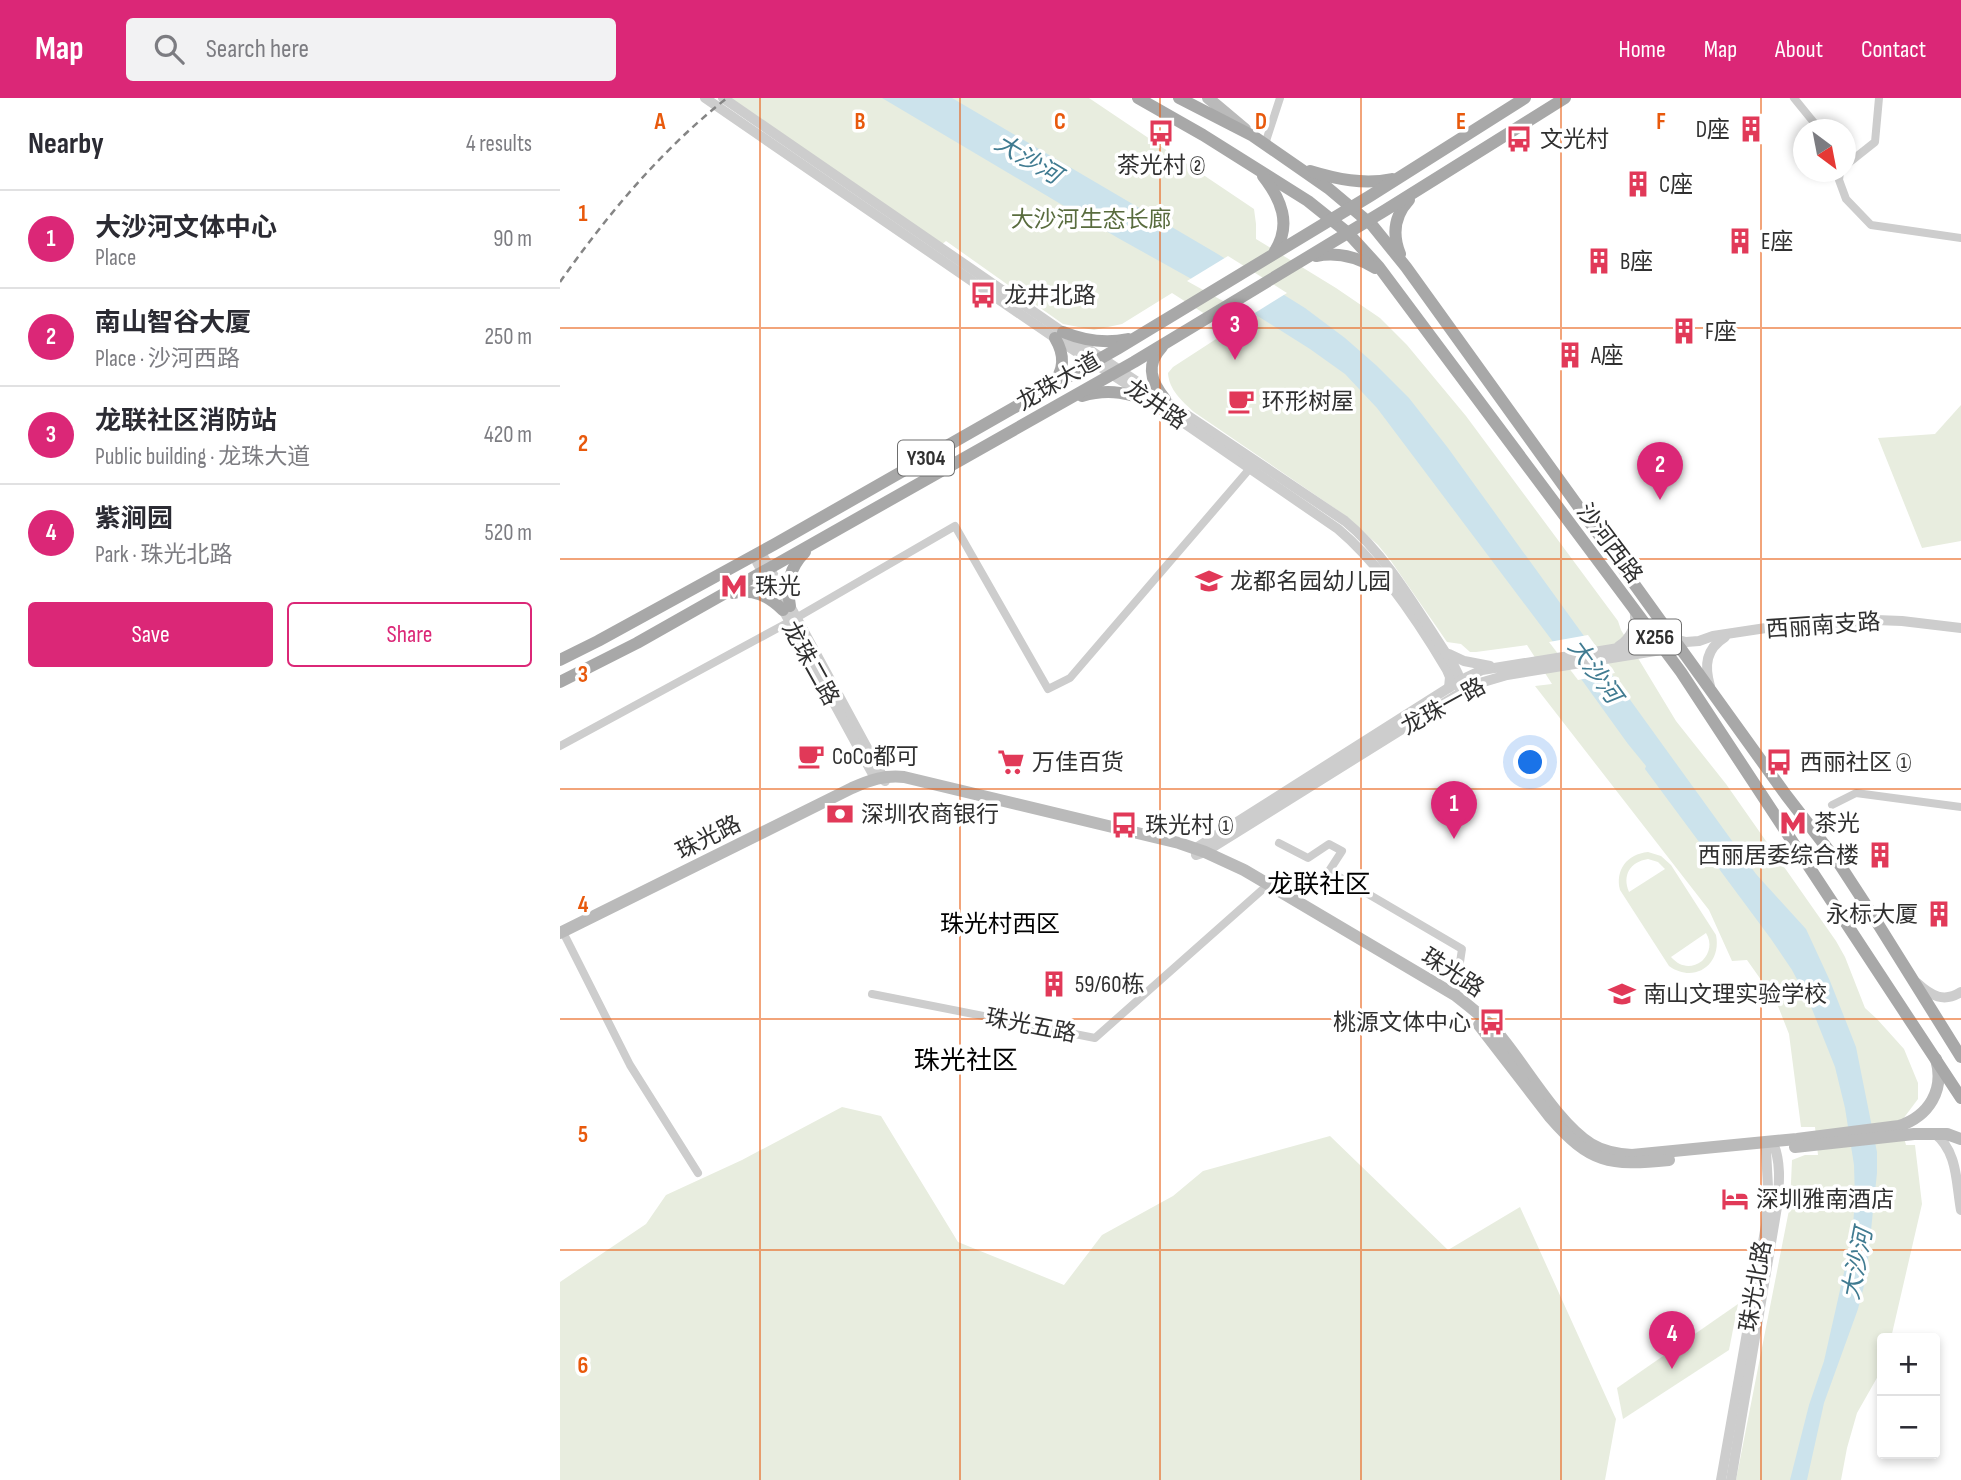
<!DOCTYPE html>
<meta charset="utf-8">
<style>
:root{--surface:#fff;--page:#f2f2f3;--text:#2b2b33;--muted:#7c7c81;--line:#e1e1e2;--accent:#db2777}
body{margin:0;font-family:"Sofia Sans Condensed","Noto Sans SC",sans-serif;background:var(--page);color:var(--text)}
.controls{position:absolute;right:21px;bottom:21px;display:grid;overflow:hidden;border-radius:7px;box-shadow:0 4px 10px #0003}
.controls button{width:63px;height:63px;display:grid;place-items:center;padding:0;border:0;border-bottom:2px solid var(--line);background:var(--surface);color:var(--text);font:35px sans-serif}
.compass{position:absolute;left:1233px;top:21px;width:63px;height:63px;border-radius:50%;background:var(--surface);box-shadow:0 4px 10px #0003;rotate:148deg}
.you{position:absolute;left:971px;top:665px;width:24px;height:24px;margin:-18px;border:5px solid #fff;border-radius:50%;background:#1a73e8;box-shadow:0 0 0 10px #1a73e833}
.badge{display:grid;place-items:center;width:46px;height:46px;border-radius:50%;background:var(--accent);color:#fff;font-size:23px;font-weight:700}
.pin{position:absolute;translate:-50% -58px;filter:drop-shadow(0 2px 4px #0008)}
.pin::after{content:'';position:absolute;top:37px;width:24px;height:21px;background:inherit;clip-path:polygon(0 0,100% 0,50% 100%)}
.list{margin:0;padding:0;list-style:none}
h2{display:flex;justify-content:space-between;align-items:center;height:91px;margin:0;padding:0 28px;font-size:30px}
h2 small{font-size:23px;font-weight:400;color:var(--muted)}
.list li{display:grid;grid-template-columns:46px 1fr auto;gap:21px;align-items:center;box-sizing:border-box;height:98px;padding:0 28px;border-top:2px solid var(--line)}
.list b{display:block;font-size:26px;white-space:nowrap}
.list p{margin:0;font-size:23px;white-space:nowrap;color:var(--muted)}
.list em{font-size:23px;font-style:normal;color:var(--muted)}
.actions{display:flex;gap:14px;padding:21px 28px}
.actions a{flex:1;padding:16px 0;border:2px solid var(--accent);border-radius:7px;text-align:center;font-size:24px;color:var(--accent)}
.actions .main{background:var(--accent);color:#fff}
.icon{flex:none;width:38px;height:38px;fill:none;stroke:currentColor;stroke-width:2;stroke-linecap:round;stroke-linejoin:round}
.map{position:relative;flex:none;width:1401px;height:1382px;overflow:hidden}
header{display:flex;align-items:center;gap:42px;box-sizing:border-box;height:98px;padding:0 35px;background:var(--accent);color:#fff}
header strong{font-size:33px}
nav{display:flex;gap:38px;margin-inline-start:auto;font-size:24px}
.search{width:490px;height:63px;background:var(--page);display:flex;align-items:center;gap:18px;box-sizing:border-box;padding:0 24px;border-radius:7px;color:var(--muted);font-size:26px}
main{display:flex}
aside{flex:1;background:var(--surface)}
.map>svg:first-child{display:block}
</style>
<header>
<strong>Map</strong>
<div class="search"><svg class="icon" aria-label="search" viewBox="0 0 24 24"><circle cx="10" cy="10" r="6"/><path d="M15 15l6 6"/></svg>Search here</div>
<nav><a>Home</a><a>Map</a><a>About</a><a>Contact</a></nav>
</header>
<main>
<aside>
<h2>Nearby<small>4 results</small></h2>
<ul class="list">
<li><span class="badge">1</span><div><b>大沙河文体中心</b><p>Place</p></div><em>90 m</em></li>
<li><span class="badge">2</span><div><b>南山智谷大厦</b><p>Place · 沙河西路</p></div><em>250 m</em></li>
<li><span class="badge">3</span><div><b>龙联社区消防站</b><p>Public building · 龙珠大道</p></div><em>420 m</em></li>
<li><span class="badge">4</span><div><b>紫涧园</b><p>Park · 珠光北路</p></div><em>520 m</em></li>
</ul>
<div class="actions"><a class="main">Save</a><a>Share</a></div>
</aside>
<div class="map">
<svg width="1401" height="1382" viewBox="0 0 1401 1382">
<rect width="100%" height="100%" fill="#fff"/>
<g fill="#e8eddf" fill-rule="evenodd">
<path d="M168 0H529L694 111 696 126V141L776 190 820 220 847 247 906 318 1058 523 1061 532 1116 623 1166 686 1276 843 1285 859 1305 910 1317 921 1344 951 1358 985V1001L1340 1025 1346 1047H1355L1362 1106 1331 1240H1322V1271L1297 1315 1287 1350 1281 1382H1176L1230 1107 1232 1062 1245 1057H1258L1255 1029H1241L1229 936 1216 903 1187 862 1172 863 1149 812 975 588 992 586 967 547 916 554H910L901 546 887 544 831 463 818 447 786 418 634 314C622 303 609 292 608 275L613 269 670 232 612 195 562 226 534 232 503 226 386 143 381 147Z"/>
<path d="M1401 307V443L1362 450 1318 340 1375 336Z"/>
<path d="M1088 754 1101 758 1111 767 1156 837C1162 867 1134 886 1109 868L1060 792C1055 772 1067 756 1088 754ZM1088 761 1098 764 1105 771 1069 794C1062 777 1070 764 1088 761ZM1146 835C1152 845 1150 855 1142 863 1131 871 1120 869 1111 859Z"/>
<path d="M282 1009 321 1018 398 1144 504 1187 542 1137 613 1098 643 1073 770 1038 888 1152 960 1109 1056 1321 1045 1382H0V1184L86 1126 106 1097 182 1062Z"/>
<path d="M1178 1206 1169 1252 1063 1321 1057 1290Z"/>
</g>
<path fill="#cce3ec" d="M322 0H392L656 155 745 210 785 240 817 268 849 300 888 350 1196 776 1246 831 1270 883 1296 949 1317 1054V1075L1306 1180 1298 1211 1264 1305 1247 1382H1230L1249 1307 1264 1263 1292 1139 1295 1102 1294 1067 1285 1010 1275 969 1250 906 1232 872 1211 841 1085 671 1086 668 1068 646 1024 585 817 310 785 276 750 251 696 217 558 140Z"/>
<g fill="#fff">
<path d="M668 158 727 195 690 218 627 183Z"/>
<path d="M1028 537 1055 575 1018 582 989 544Z"/>
</g>
<g fill="none" stroke-linecap="round" stroke-linejoin="round">
<g stroke="#cdcdcd" stroke-width="8">
<path d="M1234 0 1260 32"/>
<path d="M705 46 720 0"/>
<path d="M1286 67 1315 44 1319 0"/>
<path d="M1280 74 1279 82 1286 101 1311 127 1401 140"/>
<path d="M236 520 395 428 488 591 510 580 692 368"/>
<path d="M0 648 229 524"/>
<path d="M1272 707 1296 695 1401 709"/>
<path d="M719 745 748 760 769 746 782 753 769 773 902 851 895 897"/>
<path d="M3 834 70 967 138 1075"/>
<path d="M312 896 535 940 702 792"/>
</g>
<g stroke="#cdcdcd" stroke-width="10">
<path d="M145 0 495 240 573 290 778 431C821 467 858 523 887 572L890 579 889 590"/>
<path d="M163 0 503 234 785 423C829 459 861 519 893 566L898 576 899 589"/>
<path d="M197 456 204 460 325 683"/>
<path d="M197 456V464L315 680"/>
<path d="M1126 544 1120 549 947 577 913 587 645 754 636 757V750L901 582 922 572 1114 541 1126 544 1139 543 1153 538 1219 528 1316 522 1342 523 1401 530"/>
<path d="M1059 548C1071 540 1078 526 1074 511"/>
<path d="M889 556 904 563 930 568"/>
<path d="M1150 588C1144 567 1146 551 1165 539"/>
<path d="M1357 885C1371 898 1384 905 1401 894"/>
<path d="M1374 1035C1398 1053 1396 1085 1401 1112"/>
<path d="M1161 1382 1206 1127 1208 1089 1206 1052 1212 1043"/>
<path d="M1171 1382 1217 1109C1219 1088 1222 1063 1212 1043"/>
</g>
<g stroke="#bababa" stroke-width="12">
<path d="M648 0 685 31"/>
<path d="M0 835 292 690C310 682 324 677 344 679L619 745 645 754 684 772 895 897C909 908 924 919 936 933 964 965 996 1024 1031 1046 1044 1054 1057 1056 1072 1057L1237 1041 1339 1028C1369 1018 1385 992 1376 961"/>
<path d="M919 927 990 1019C1030 1065 1049 1068 1109 1062"/>
<path d="M1235 1049 1354 1036H1387L1401 1041"/>
</g>
<g stroke="#a8a8a8" stroke-width="12">
<path d="M578 0 643 37 748 103 788 135 819 169 1121 574 1401 1000"/>
<path d="M619 0 693 38 768 90 812 127 846 169 1226 697 1280 767 1308 810 1401 959"/>
<path d="M750 73C776 81 804 87 832 81"/>
<path d="M703 78C721 101 732 126 715 153"/>
<path d="M840 156C832 136 834 118 849 102"/>
<path d="M756 158C777 154 797 159 815 170"/>
<path d="M503 234C525 243 545 246 568 241"/>
<path d="M602 249C585 267 591 284 605 301"/>
<path d="M492 287C505 272 505 257 495 240"/>
<path d="M522 298C549 290 571 295 596 306"/>
<path d="M173 495C194 491 207 497 223 512"/>
<path d="M230 508C226 487 229 470 245 454"/>
<path d="M0 562 38 543 215 446 557 251 810 98 965 0"/>
<path d="M0 584 77 545 574 264 824 113 1005 0"/>
</g>
<path stroke="#858585" stroke-width="2.5" stroke-dasharray="7 5" stroke-linecap="butt" d="M0 184C48 116 101 52 167 0"/>
</g>
<path fill="none" stroke="#e8590c" stroke-width="2" stroke-opacity="0.55" d="M200 0V1382M400 0V1382M600 0V1382M801 0V1382M1001 0V1382M1201 0V1382M0 230H1401M0 461H1401M0 691H1401M0 921H1401M0 1152H1401"/>
<defs>
<g id="building-bare" transform="scale(2.1)"><path d="M-4-6H4V6H1V3H-1V6H-4ZM-2.5-4.3h1.7v1.8h-1.7ZM.8-4.3h1.7v1.8H.8ZM-2.5-1h1.7V.8h-1.7ZM.8-1h1.7V.8H.8Z" fill="#e13958" stroke="#fff" stroke-width="2.5" paint-order="stroke"/></g>
<g id="bus-bare" transform="scale(2.1)"><path d="M-5-6H5V4H4V6H2V4H-2V6H-4V4H-5ZM-3.5-4V0h7V-4ZM-3.5 1.2v1.5H-2V1.2ZM2 1.2v1.5H3.5V1.2Z" fill="#e13958" stroke="#fff" stroke-width="2.5" paint-order="stroke"/></g>
<g id="cafe-bare" transform="scale(2.1)"><path d="M-5.5-4.5H6V0H3Q3 3.5 0 3.5H-2.5Q-5.5 3.5-5.5 0ZM3-3.2v2h1.7v-2ZM-6 4.5H4V6H-6Z" fill="#e13958" stroke="#fff" stroke-width="2.5" paint-order="stroke"/></g>
<g id="school-bare" transform="scale(2.1)"><path d="M0-5L7-2L0 1L-7-2ZM-4 1L0 2.5L4 1V4Q0 6-4 4Z" fill="#e13958" stroke="#fff" stroke-width="2.5" paint-order="stroke"/></g>
<g id="metro-bare" transform="scale(2.1)"><path d="M-5.5 5V-5H-3L0 0L3-5H5.5V5H3V-.5L0 4L-3-.5V5Z" fill="#e13958" stroke="#fff" stroke-width="2.5" paint-order="stroke"/></g>
<g id="supermarket-bare" transform="scale(2.1)"><path d="M-6-5.5h2.5l.6 2H6L4.5 2H-2.5L-4.4-4H-6ZM-1.5 3.2a1.3 1.3 0 1 0 .1 0ZM3 3.2a1.3 1.3 0 1 0 .1 0Z" fill="#e13958" stroke="#fff" stroke-width="2.5" paint-order="stroke"/></g>
<g id="bank-bare" transform="scale(2.1)"><path d="M-6-4H6V4H-6ZM0-2.3a2.3 2.3 0 1 0 0 4.6a2.3 2.3 0 1 0 0-4.6Z" fill="#e13958" stroke="#fff" stroke-width="2.5" paint-order="stroke"/></g>
<g id="hotel-bare" transform="scale(2.1)"><path d="M-6-4.5h1.5V1H6V5H4.5V3h-9V5H-6ZM-4 0a1.8 1.8 0 1 1 3.6 0ZM.5 0V-2.5h3Q6-2.5 6 0Z" fill="#e13958" stroke="#fff" stroke-width="2.5" paint-order="stroke"/></g>
</defs>
<g fill-rule="evenodd">
<use href="#building-bare" x="1191" y="31"/>
<use href="#bus-bare" x="601" y="35"/>
<use href="#bus-bare" x="959" y="41"/>
<use href="#building-bare" x="1078" y="86"/>
<use href="#building-bare" x="1180" y="143"/>
<use href="#building-bare" x="1039" y="163"/>
<use href="#bus-bare" x="423" y="197"/>
<use href="#building-bare" x="1124" y="233"/>
<use href="#building-bare" x="1010" y="257"/>
<use href="#cafe-bare" x="681" y="303"/>
<use href="#school-bare" x="649" y="483"/>
<use href="#metro-bare" x="174" y="488"/>
<use href="#cafe-bare" x="251" y="658"/>
<use href="#supermarket-bare" x="451" y="664"/>
<use href="#bus-bare" x="1219" y="664"/>
<use href="#bank-bare" x="280" y="716"/>
<use href="#metro-bare" x="1233" y="725"/>
<use href="#bus-bare" x="564" y="727"/>
<use href="#building-bare" x="1320" y="757"/>
<use href="#building-bare" x="1379" y="816"/>
<use href="#building-bare" x="494" y="886"/>
<use href="#school-bare" x="1062" y="896"/>
<use href="#bus-bare" x="932" y="924"/>
<use href="#hotel-bare" x="1175" y="1101"/>
</g>
<g text-anchor="middle" stroke-width="7" stroke-linejoin="round" paint-order="stroke">
<g fill="#fff" stroke="#6e6e6e" stroke-width="2">
<rect x="338" y="342.5" width="56" height="35" rx="5"/>
<rect x="1069" y="521.5" width="52" height="35" rx="5"/>
</g>
<g font-size="21" font-weight="bold" fill="#303030">
<text x="366" y="367">Y304</text>
<text x="1095" y="546">X256</text>
</g>
<g font-size="23" fill="#303030" stroke="#fff" text-anchor="start">
<text x="1170" y="39" text-anchor="end">D座</text>
<text x="980" y="49">文光村</text>
<text x="601" y="75" text-anchor="middle">茶光村 ②</text>
<text x="1099" y="94">C座</text>
<text x="1201" y="151">E座</text>
<text x="1060" y="171">B座</text>
<text x="444" y="205">龙井北路</text>
<text x="1145" y="241">F座</text>
<text x="1031" y="265">A座</text>
<text x="702" y="311">环形树屋</text>
<text x="670" y="491">龙都名园幼儿园</text>
<text x="195" y="496">珠光</text>
<text x="272" y="666">CoCo都可</text>
<text x="472" y="672">万佳百货</text>
<text x="1240" y="672">西丽社区 ①</text>
<text x="301" y="724">深圳农商银行</text>
<text x="1254" y="733">茶光</text>
<text x="585" y="735">珠光村 ①</text>
<text x="1299" y="765" text-anchor="end">西丽居委综合楼</text>
<text x="1358" y="824" text-anchor="end">永标大厦</text>
<text x="515" y="894">59/60栋</text>
<text x="1083" y="904">南山文理实验学校</text>
<text x="911" y="932" text-anchor="end">桃源文体中心</text>
<text x="1196" y="1109">深圳雅南酒店</text>
</g>
<g font-size="23" fill="#596c3e" stroke="#fff">
<text x="531" y="129">大沙河生态长廊</text>
</g>
<g font-size="23" fill="#303030" stroke="#fff">
<text transform="translate(498 283) rotate(-30)" y="8">龙珠大道</text>
<text transform="translate(596 306) rotate(34)" y="8">龙井路</text>
<text transform="translate(1050 445) rotate(53)" y="8">沙河西路</text>
<text transform="translate(1263 527) rotate(-4)" y="8">西丽南支路</text>
<text transform="translate(251 565) rotate(61)" y="8">龙珠二路</text>
<text transform="translate(883 608) rotate(-29)" y="8">龙珠一路</text>
<text transform="translate(148 739) rotate(-27)" y="8">珠光路</text>
<text transform="translate(893 874) rotate(33)" y="8">珠光路</text>
<text transform="translate(471 927) rotate(11)" y="8">珠光五路</text>
<text transform="translate(1195 1188) rotate(-80)" y="8">珠光北路</text>
</g>
<g font-size="24" font-style="italic" fill="#407b91" stroke="#fff">
<text transform="translate(468 61) rotate(31)" y="8">大沙河</text>
<text transform="translate(1035 573) rotate(54)" y="8">大沙河</text>
<text transform="translate(1297 1166) rotate(-79)" y="8">大沙河</text>
</g>
<g font-size="24" fill="#000" stroke="#fff">
<text x="440" y="834">珠光村西区</text>
</g>
<g font-size="26" fill="#000" stroke="#fff">
<text x="759" y="795">龙联社区</text>
<text x="406" y="971">珠光社区</text>
</g>
</g>
<g font-size="23" text-anchor="middle" font-weight="bold" fill="#e8590c" stroke="#fff" stroke-width="7" stroke-linejoin="round" paint-order="stroke">
<text x="100" y="31">A</text>
<text x="300" y="31">B</text>
<text x="500" y="31">C</text>
<text x="701" y="31">D</text>
<text x="901" y="31">E</text>
<text x="1101" y="31">F</text>
<text x="23" y="123">1</text>
<text x="23" y="353">2</text>
<text x="23" y="584">3</text>
<text x="23" y="814">4</text>
<text x="23" y="1044">5</text>
<text x="23" y="1275">6</text>
</g>
</svg>
<div class="controls">
<button>+</button>
<button>−</button>
</div>
<svg class="compass" viewBox="-18 -18 36 36"><path d="M0-13l5 13h-10z" fill="#e53935"/><path d="M0 13l5-13h-10z" fill="#7c7c81"/></svg>
<div class="you"></div>
<div class="pin badge" style="left:894px;top:741px">1</div>
<div class="pin badge" style="left:1100px;top:402px">2</div>
<div class="pin badge" style="left:675px;top:262px">3</div>
<div class="pin badge" style="left:1112px;top:1271px">4</div>
</div>
</main>
